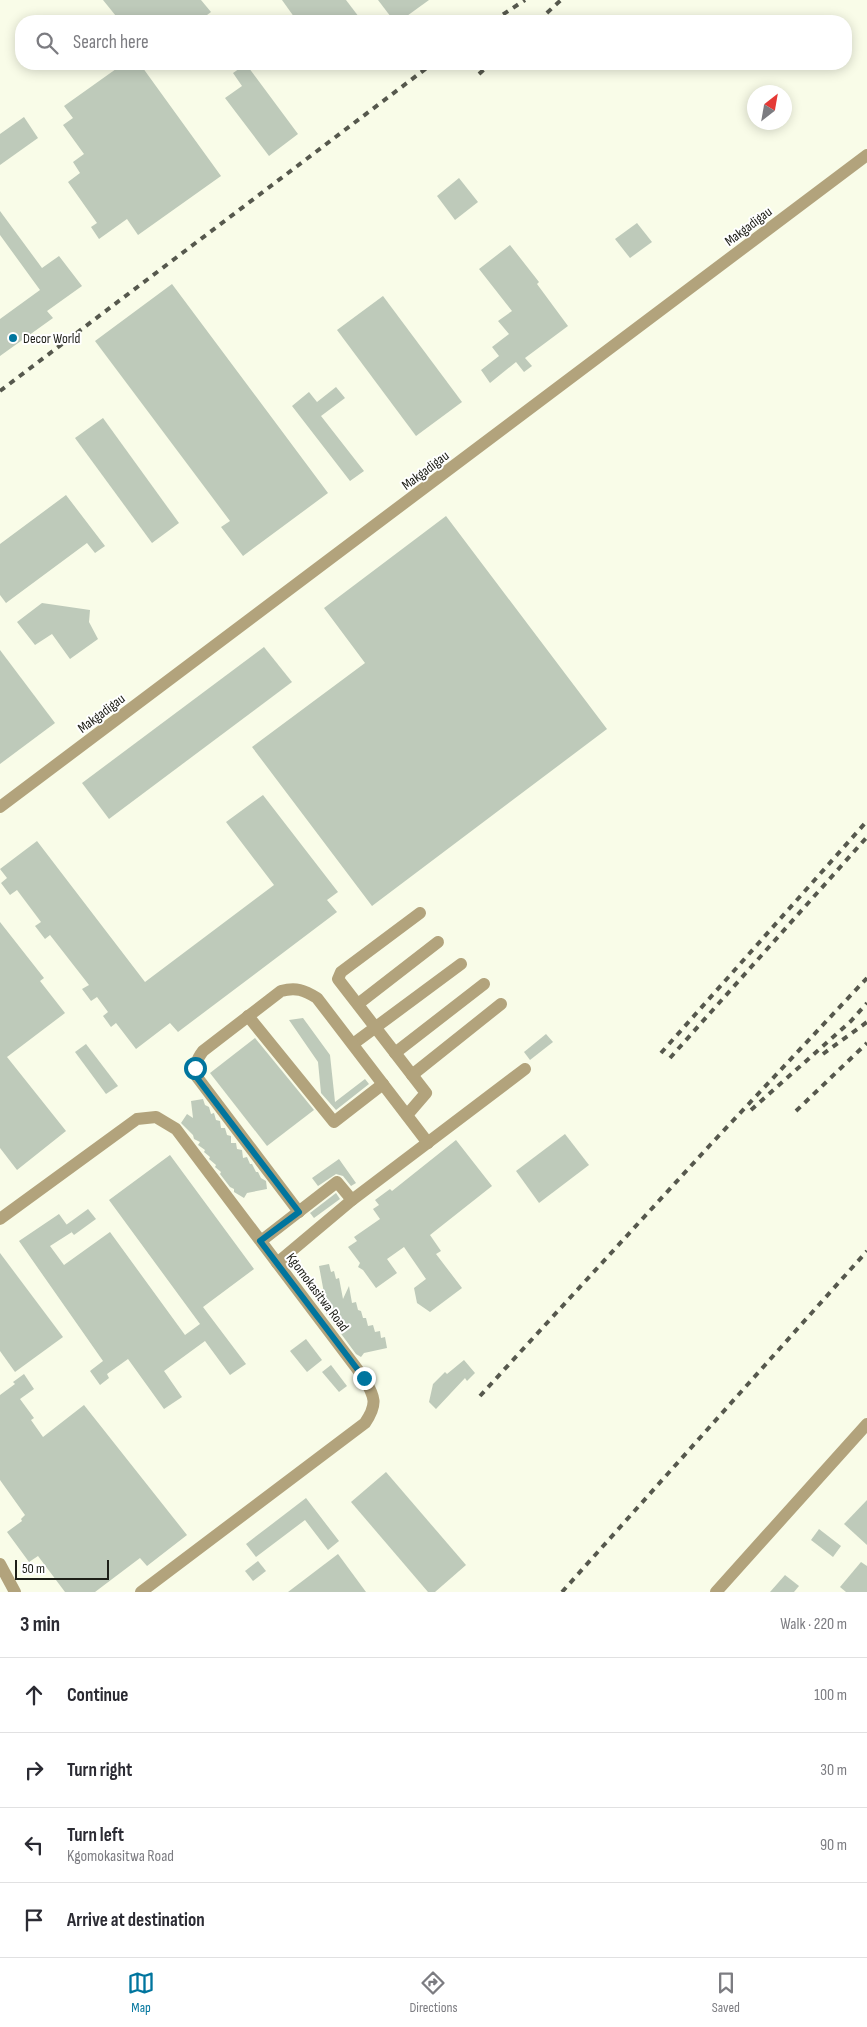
<!DOCTYPE html>
<meta charset="utf-8">
<style>
:root{--surface:#fff;--page:#f7f7f7;--text:#2b2b33;--muted:#7c7c81;--line:#e1e1e2;--accent:#00759e}
body{margin:0;font-family:"Sofia Sans Condensed",sans-serif;background:var(--page);color:var(--text)}
.compass{position:absolute;left:747px;top:85px;width:45px;height:45px;border-radius:50%;background:var(--surface);box-shadow:0 2px 12px #0003;rotate:31deg}
.scale{position:absolute;left:15px;bottom:12px;width:94px;box-sizing:border-box;padding-left:5px;border:2px solid #1e1f18;border-top:0;font-size:14px;line-height:18px;white-space:nowrap;color:#1e1f18;-webkit-text-stroke:4px #fff;paint-order:stroke}
.stop{position:absolute;width:15px;height:15px;margin:-11px;border:4px solid #00759e;border-radius:50%;background:#fff}
.stop.end{background:#00759e;border-color:#fff;box-shadow:0 1px 5px #0008}
.list{margin:0;padding:0;list-style:none}
h2{display:flex;justify-content:space-between;align-items:center;height:65px;margin:0;padding:0 20px;font-size:21px}
h2 small{font-size:16px;font-weight:400;color:var(--muted)}
.list li{display:grid;grid-template-columns:32px 1fr auto;gap:15px;align-items:center;box-sizing:border-box;height:75px;padding:0 20px;border-top:1px solid var(--line)}
.list b{display:block;font-size:19px;white-space:nowrap}
.list p{margin:0;font-size:16px;white-space:nowrap;color:var(--muted)}
.list em{font-size:16px;font-style:normal;color:var(--muted)}
.icon{flex:none;width:28px;height:28px;fill:none;stroke:currentColor;stroke-width:2;stroke-linecap:round;stroke-linejoin:round}
.map{position:relative;flex:none;width:867px;height:1592px;overflow:hidden}
.search{position:absolute;background:var(--surface);box-shadow:0 2px 12px #0003;left:15px;right:15px;top:15px;height:55px;display:flex;align-items:center;gap:12px;box-sizing:border-box;padding:0 18px;border-radius:20px;color:var(--muted);font-size:19px}
.sheet{height:365px;background:var(--surface)}
nav{display:flex;justify-content:space-around;align-items:center;box-sizing:border-box;height:70px;border-top:1px solid var(--line);background:var(--surface);font-size:14px;color:var(--muted)}
nav a{display:grid;justify-items:center;gap:2px}
nav .on{color:var(--accent)}
.map>svg:first-child{display:block}
</style>
<div class="map">
<svg width="867" height="1592" viewBox="0 0 867 1592">
<rect width="100%" height="100%" fill="#f9fce8"/>
<g fill="#becaba">
<path d="M103 0H201L211 12 199 21H120Z"/>
<path d="M282 0H346L362 21H297Z"/>
<path d="M378 0H429L400 21H394Z"/>
<path d="M123 64H140L221 176 138 235 127 219 99 239 91 227 97 223 68 182 80 173 73 162 84 154 63 125 73 118 64 106Z"/>
<path d="M246 64 298 134 269 156 225 98 242 86 233 73Z"/>
<path d="M24 117 38 138 0 165V134Z"/>
<path d="M459 178 478 202 455 220 437 196Z"/>
<path d="M0 211 42 268 59 256 82 286 47 311 53 318 0 356V319L40 290 0 235Z"/>
<path d="M637 223 652 242 630 258 615 239Z"/>
<path d="M510 245 539 282 537 284 568 326 525 358 532 366 524 372 516 362 490 383 481 370 499 356 492 347 509 334 498 321 512 311 479 269Z"/>
<path d="M172 284 328 493 243 556 221 527 230 521 95 341Z"/>
<path d="M383 296 462 402 416 436 337 330Z"/>
<path d="M336 387 345 398 321 416 364 471 350 481 292 406 309 392 317 402Z"/>
<path d="M103 418 179 523 152 543 75 438Z"/>
<path d="M66 495 105 546 95 553 87 543 6 603 0 595V544Z"/>
<path d="M446 516 607 729 372 906 252 747 365 663 324 608Z"/>
<path d="M42 603 90 610 89 622 98 639 70 659 52 634 35 645 17 622Z"/>
<path d="M264 647 292 682 109 819 82 783Z"/>
<path d="M0 650 55 723 0 764Z"/>
<path d="M263 795 338 892 327 900 337 912 178 1032 170 1023 136 1049 116 1023 111 1027 103 1016 108 1012 97 997 91 1001 82 989 89 985 50 935 45 939 35 926 41 922 17 890 10 895 1 883 7 878 0 869 37 841 145 982 274 885 226 822Z"/>
<path d="M0 922 44 978 40 981 65 1013 7 1057 66 1131 17 1170 0 1148Z"/>
<path d="M303 1018 330 1055 335 1102 365 1079 369 1084 336 1110 321 1093 318 1062 289 1020Z"/>
<path d="M546 1034 553 1042 530 1060 524 1052Z"/>
<path d="M255 1038 314 1110 267 1146 210 1073Z"/>
<path d="M86 1044 118 1086 106 1094 75 1052Z"/>
<path d="M203 1099 205 1105 209 1107 211 1114 214 1113 216 1120 220 1121 221 1128H225L227 1135 231 1136V1143H236L237 1149 242 1150 243 1158 247 1157 250 1164H252L256 1172H258L261 1178 266 1181 267 1189 247 1193 244 1198 234 1192V1189L230 1187 220 1174 221 1172 215 1167 216 1165 209 1159 210 1157 204 1152 205 1150 198 1145 200 1142 194 1139 193 1135 181 1123 187 1114 193 1118 191 1101Z"/>
<path d="M565 1134 589 1165 539 1203 516 1171Z"/>
<path d="M456 1140 492 1186 430 1235 441 1251 436 1254 462 1288 430 1312 417 1303 414 1288 426 1279 404 1247 387 1259 397 1273 376 1288 363 1270 358 1267 360 1263 348 1247 357 1241 354 1237 380 1219 373 1209 379 1205 375 1200 390 1189 392 1191Z"/>
<path d="M170 1155 254 1269 203 1307 246 1364 230 1375 205 1341 164 1371 182 1397 164 1409 128 1359 107 1374 109 1378 100 1385 90 1371 103 1361 19 1241 59 1214 72 1232 50 1246 64 1265 110 1232 185 1335 200 1324 109 1200Z"/>
<path d="M339 1159 356 1183 351 1186 343 1176 336 1174 318 1186 312 1178Z"/>
<path d="M336 1193 340 1199 314 1218 310 1213Z"/>
<path d="M88 1209 96 1219 74 1235 66 1225Z"/>
<path d="M0 1253 63 1337 15 1372 0 1351Z"/>
<path d="M329 1264 331 1272 334 1271 336 1279 339 1278 343 1299 349 1286 352 1303 356 1302 358 1310 361 1311 363 1318H366L368 1326 373 1325 375 1332 380 1331 381 1338 385 1337 387 1348 364 1353 361 1357 356 1354 319 1304 320 1302 313 1296 317 1289 324 1293 319 1266Z"/>
<path d="M306 1339 322 1360 307 1372 290 1351Z"/>
<path d="M464 1360 475 1373 467 1381 465 1378 436 1409 429 1402 433 1384 445 1372 447 1374Z"/>
<path d="M331 1365 347 1386 339 1392 322 1372Z"/>
<path d="M24 1374 34 1389 20 1399 34 1418 31 1420 43 1437 84 1405 187 1535 147 1566 140 1558 95 1592H65L38 1556 29 1562 7 1532 22 1521 21 1519 25 1515 0 1480V1395L15 1384 13 1382Z"/>
<path d="M386 1472 466 1565 435 1592H428L351 1502Z"/>
<path d="M306 1498 339 1541 328 1550 305 1520 256 1557 246 1544Z"/>
<path d="M867 1500V1545L844 1524Z"/>
<path d="M819 1529 841 1546 833 1557 811 1540Z"/>
<path d="M338 1554 366 1592H288Z"/>
<path d="M258 1561 266 1571 253 1581 245 1571Z"/>
<path d="M861 1562 867 1566V1592H846L840 1587Z"/>
<path d="M785 1575 799 1586 794 1592H770Z"/>
</g>
<g fill="none" stroke-linecap="round" stroke-linejoin="round">
<g stroke="#b2a37c" stroke-width="12">
<path d="M0 807 867 155"/>
<path d="M358 1004 438 942"/>
<path d="M248 1016 334 1122 383 1084"/>
<path d="M353 1044 461 964"/>
<path d="M395 1053 484 984"/>
<path d="M412 1075 501 1004"/>
<path d="M407 1115 426 1093 338 979 341 972 420 913"/>
<path d="M299 1212 197 1077C195 1066 196 1060 203 1051L281 991C296 987 304 990 317 998L428 1143"/>
<path d="M0 1219 137 1119 156 1117 176 1129 364 1378C375 1397 378 1404 365 1423L141 1592"/>
<path d="M261 1241 337 1182 352 1200"/>
<path d="M277 1263 352 1200 525 1069"/>
<path d="M0 1564 15 1592"/>
<path d="M716 1592 867 1424"/>
</g>
<g stroke="#56584d" stroke-width="4" stroke-dasharray="6 6" stroke-linecap="butt">
<path d="M493 21 525 0"/>
<path d="M538 21 561 0"/>
<path d="M479 74 490 64"/>
<path d="M0 391 432 64"/>
<path d="M661 1053 867 821"/>
<path d="M823 1054 867 1022"/>
<path d="M670 1058 867 837"/>
<path d="M751 1110 851 1021 867 1003"/>
<path d="M796 1111 867 1043"/>
<path d="M480 1396 711 1144 867 978"/>
<path d="M562 1592 867 1251"/>
</g>
</g>
<g fill="none" stroke-linecap="round" stroke-linejoin="round">
<path stroke="#00759e" stroke-width="6" d="M195 1068 197 1078 299 1212 260 1241 364 1378"/>
</g>
<circle fill="#00759e" stroke="#fff" stroke-width="2" cx="13" cy="338" r="5"/>
<g text-anchor="middle" stroke-width="4" stroke-linejoin="round" paint-order="stroke">
<g font-size="14" fill="#1e1f18" stroke="#fff">
<text transform="translate(748 226) rotate(-37)" y="5">Makgadigau</text>
<text transform="translate(425 470) rotate(-37)" y="5">Makgadigau</text>
<text transform="translate(101 713) rotate(-37)" y="5">Makgadigau</text>
<text transform="translate(318 1292) rotate(53)" y="5">Kgomokasitwa Road</text>
</g>
<g font-size="14" fill="#1e1f18" stroke="#fff" text-anchor="start">
<text x="23" y="343">Decor World</text>
</g>
</g>
</svg>
<svg class="compass" viewBox="-18 -18 36 36"><path d="M0-13l5 13h-10z" fill="#e53935"/><path d="M0 13l5-13h-10z" fill="#7c7c81"/></svg>
<div class="scale">50 m</div>
<div class="stop" style="left:195px;top:1068px"></div>
<div class="stop end" style="left:364px;top:1378px"></div>
<div class="search"><svg class="icon" aria-label="search" viewBox="0 0 24 24"><circle cx="10" cy="10" r="6"/><path d="M15 15l6 6"/></svg>Search here</div>
</div>
<section class="sheet">
<h2>3 min<small>Walk · 220 m</small></h2>
<ul class="list">
<li><svg class="icon" aria-label="ahead" viewBox="0 0 24 24"><path d="M12 20V5M6 11l6-6 6 6"/></svg><div><b>Continue</b></div><em>100 m</em></li>
<li><svg class="icon" aria-label="right" viewBox="0 0 24 24"><path d="M7 20v-9h11M14 6l5 5-5 5"/></svg><div><b>Turn right</b></div><em>30 m</em></li>
<li><svg class="icon" aria-label="left" viewBox="0 0 24 24"><path d="M17 20v-9H6M10 6l-5 5 5 5"/></svg><div><b>Turn left</b><p>Kgomokasitwa Road</p></div><em>90 m</em></li>
<li><svg class="icon" aria-label="arrive" viewBox="0 0 24 24"><path d="M6 21V4h12l-3 4 3 4H6"/></svg><div><b>Arrive at destination</b></div></li>
</ul>
</section>
<nav>
<a class="on"><svg class="icon" aria-label="map" viewBox="0 0 24 24"><path d="M3 6l6-2 6 2 6-2v14l-6 2-6-2-6 2zM9 4v14M15 6v14"/></svg>Map</a>
<a><svg class="icon" aria-label="directions" viewBox="0 0 24 24"><path d="M12 3l9 9-9 9-9-9zM9 14v-3h6M13 9l2 2-2 2"/></svg>Directions</a>
<a><svg class="icon" aria-label="saved" viewBox="0 0 24 24"><path d="M7 4h10v16l-5-4-5 4z"/></svg>Saved</a>
</nav>
